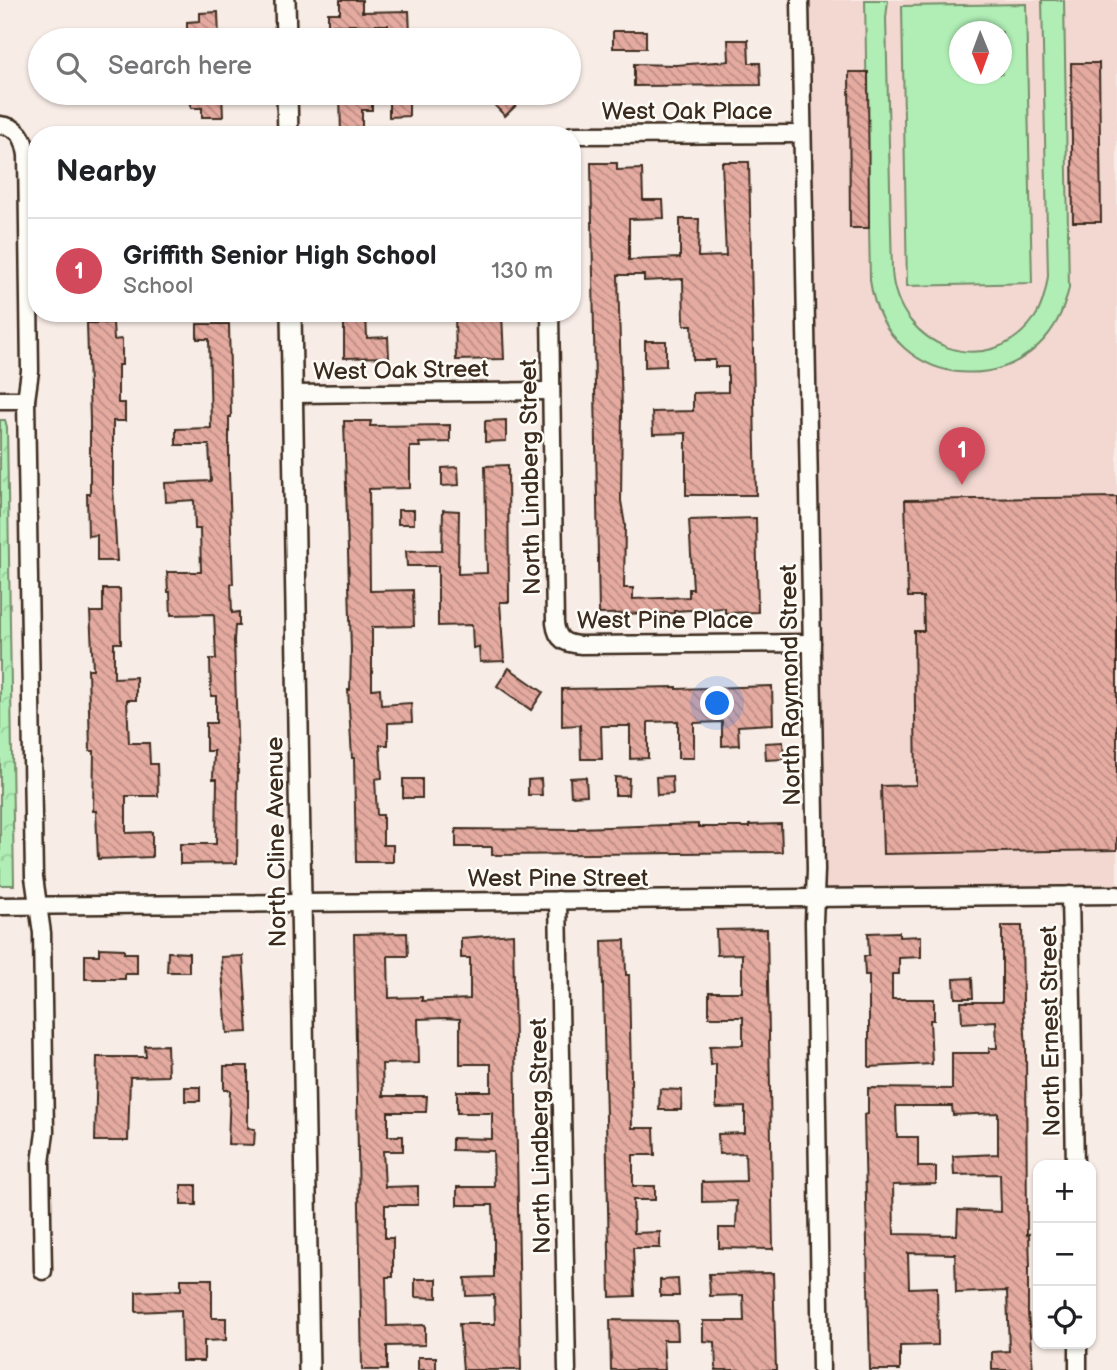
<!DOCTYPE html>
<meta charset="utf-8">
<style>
:root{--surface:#fff;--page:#f2f2f2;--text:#202124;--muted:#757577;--line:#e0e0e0;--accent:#d1495b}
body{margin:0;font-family:"Balsamiq Sans",sans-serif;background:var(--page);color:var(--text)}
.controls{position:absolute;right:21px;bottom:21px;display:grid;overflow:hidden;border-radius:14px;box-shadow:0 2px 5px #0004}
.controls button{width:63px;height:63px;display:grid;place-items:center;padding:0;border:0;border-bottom:2px solid var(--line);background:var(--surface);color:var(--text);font:35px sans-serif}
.compass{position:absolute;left:949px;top:21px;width:63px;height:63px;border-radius:50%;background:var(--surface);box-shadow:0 2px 5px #0004;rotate:179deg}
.you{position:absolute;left:718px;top:704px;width:24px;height:24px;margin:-18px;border:5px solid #fff;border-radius:50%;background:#1a73e8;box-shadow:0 0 0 10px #1a73e833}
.badge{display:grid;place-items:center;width:46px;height:46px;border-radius:50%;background:var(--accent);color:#fff;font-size:23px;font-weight:700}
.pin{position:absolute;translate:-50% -58px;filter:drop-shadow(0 2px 4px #0008)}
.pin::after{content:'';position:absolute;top:37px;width:24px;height:21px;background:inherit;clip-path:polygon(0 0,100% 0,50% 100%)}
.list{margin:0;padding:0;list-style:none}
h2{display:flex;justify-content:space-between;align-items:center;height:91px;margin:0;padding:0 28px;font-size:30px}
h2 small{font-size:23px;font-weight:400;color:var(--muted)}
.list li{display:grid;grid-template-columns:46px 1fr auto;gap:21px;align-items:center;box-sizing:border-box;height:105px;padding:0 28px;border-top:2px solid var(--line)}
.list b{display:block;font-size:26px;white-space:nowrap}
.list p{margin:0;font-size:23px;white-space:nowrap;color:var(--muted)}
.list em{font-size:23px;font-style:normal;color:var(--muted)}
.icon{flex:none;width:38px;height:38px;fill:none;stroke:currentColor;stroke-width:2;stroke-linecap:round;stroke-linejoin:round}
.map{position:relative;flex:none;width:1117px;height:1370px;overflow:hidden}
.search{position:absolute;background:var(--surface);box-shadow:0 2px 5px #0004;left:28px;top:28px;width:553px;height:77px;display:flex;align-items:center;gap:18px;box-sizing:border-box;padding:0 24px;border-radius:38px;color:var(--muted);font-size:26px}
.panel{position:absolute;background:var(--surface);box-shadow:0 2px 5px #0004;left:28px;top:126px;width:553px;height:196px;border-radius:28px}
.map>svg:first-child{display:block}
</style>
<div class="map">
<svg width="1117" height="1370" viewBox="0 0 1117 1370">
<defs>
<pattern id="forest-crowns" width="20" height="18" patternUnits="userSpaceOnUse" patternTransform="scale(1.75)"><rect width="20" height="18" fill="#b0eeb5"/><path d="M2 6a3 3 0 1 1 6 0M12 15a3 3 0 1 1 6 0" fill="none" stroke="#98cc9b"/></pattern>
<pattern id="building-back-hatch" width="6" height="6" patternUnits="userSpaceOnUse" patternTransform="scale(1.75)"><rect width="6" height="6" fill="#e5aba1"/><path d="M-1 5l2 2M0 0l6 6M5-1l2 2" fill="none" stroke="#bb8b83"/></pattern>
</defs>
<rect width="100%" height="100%" fill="#f8ece6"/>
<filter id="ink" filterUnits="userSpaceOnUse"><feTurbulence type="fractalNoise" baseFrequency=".0143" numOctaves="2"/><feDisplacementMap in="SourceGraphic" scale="14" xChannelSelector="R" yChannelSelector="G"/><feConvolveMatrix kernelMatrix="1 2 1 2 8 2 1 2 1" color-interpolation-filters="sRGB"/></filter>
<g filter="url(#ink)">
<path fill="#f2d8d1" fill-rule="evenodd" d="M798 0H1117V896L816 898ZM960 32H1002V74H960Z"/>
<path fill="url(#forest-crowns)" stroke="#768c6a" stroke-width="2" d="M0 420H5L7 427 14 885H0Z"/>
<g fill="#b0eeb5" stroke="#768c6a" stroke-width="2" fill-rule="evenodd">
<path d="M865 0H888L886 18 892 271C897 348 989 383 1035 317 1043 305 1046 290 1048 276L1042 0H1064L1069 288C1044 405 886 399 870 280Z"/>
<path d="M1026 4 1032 283 907 286 902 6ZM960 32H1002V74H960Z"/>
</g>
<g fill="url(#building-back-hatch)" stroke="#3b2a1e" stroke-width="2" fill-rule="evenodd">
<path d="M340 0H362V12L409 11 410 34H388V25H328V13H340Z"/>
<path d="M218 12 219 40H187V22L200 21V13Z"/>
<rect x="613" y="31" width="33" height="17"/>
<path d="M728 40H748L749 63H760L761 85 634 86V64L676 65 729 61Z"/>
<path d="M1071 63H1099L1101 222H1073Z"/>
<path d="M849 72H868L869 228H850Z"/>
<path d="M191 93H222L223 117H202V108H191Z"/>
<path d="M340 93H372V110H362V135H341Z"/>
<path d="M483 93H529L505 116Z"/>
<path d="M389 97H409V116L389 117Z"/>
<path d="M722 162H749L756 495H686V433L653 434 652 412 693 411V393L728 392V367H715V360H693L692 325H684L683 279 644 281V275H618L622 411 621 501 625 525 624 588H633V599L689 597V589H693L689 520 756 518 758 612 725 613V608L674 611V613L599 614 591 163H617V170L642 169 643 200H663L664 218 629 219V260L680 258V219H699L698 257 726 256Z"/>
<path d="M344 313H366L367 338 388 337 389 357 344 358Z"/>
<path d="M455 313H502L504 359 456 360Z"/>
<path d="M87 323H113L114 340 122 339V365H118V403H125V421H113V487L117 561H97V535L88 536 87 494H90V421Z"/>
<path d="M197 324H229L231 417H229V473L233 584H231L232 613 239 612V626H235L234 640 238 766 237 863 180 864V844H216L217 779H213L214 751H206V723H216V696H211L210 659H216L214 614 171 615 170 592H168L167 572H201L200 529H195L194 500 166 502 165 483 211 481 209 445H176V429L211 428 209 339H197Z"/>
<path d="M645 341H666V366L645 367Z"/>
<path d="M506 420V441L485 442V421Z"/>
<path d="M344 421H371L370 426 450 425V442L419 443 420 447H410V488L369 489 370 591 413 590 414 626 372 627V689L380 688 381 705 411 703 412 722 388 723V745H380L382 778 375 779 377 815H383V845H393V862H356L354 758H352L348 690H350L351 650Z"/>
<path d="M508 465 509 602H500L504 661 480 662 479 647 473 648 472 625 438 626V566H407L406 551 442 550 443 510 459 511 458 574 487 573 485 466Z"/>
<path d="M458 467 459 485 442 486V468Z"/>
<path d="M1117 497V850L883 854 881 786 916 785 914 631H924L923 597H908L905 500Z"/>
<rect x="398" y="510" width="16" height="14"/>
<path d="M103 589H120L121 643H114V678L136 677V700H127L129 743H149L150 764H157L158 796H126V833L152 832V857L98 859 96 811H93L94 751H90L88 669H93L90 612H103Z"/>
<path d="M509 668 543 692 531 710 497 686Z"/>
<path d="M772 686 773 724 738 726 739 745 722 746V722L694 723V758H678V721L648 722V758L630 759V726H601L602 759H581L580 725 562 726V689L677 687V689Z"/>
<path d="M783 742 784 759 766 760 765 743Z"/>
<path d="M672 776 673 794 657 795 656 777Z"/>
<path d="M586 777 587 795 571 796 570 778Z"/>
<path d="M615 777 629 778 628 795H615Z"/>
<rect x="403" y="779" width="19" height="19"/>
<path d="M541 779 542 795H528V780Z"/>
<path d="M698 824V827H749V825L781 824 782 852 492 855V847H456V829L578 830V828Z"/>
<path d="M1002 926H1022L1023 1003 1026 1048 1027 1235 1029 1234 1030 1267H1028V1313L1033 1370H992V1352L1009 1351 1007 1291 956 1293 955 1254 908 1253 909 1288 937 1287 938 1345 900 1346V1370H870L864 1115 868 1114V1088L952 1089V1053H989V1048H997L996 1021 962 1023 961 1002H1002ZM896 1106H952L953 1115 998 1113V1154L953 1156 954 1175 1000 1174 1001 1212 958 1210 957 1235 894 1234 893 1185 936 1184V1167H918V1137H897Z"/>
<path d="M767 929 773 1249 719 1248V1228H736L737 1201 702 1202V1182L746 1181 745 1153 719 1154 718 1134 745 1133V1107L716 1108V1064L711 1065 710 1046 743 1045V1017H709V992H742V954L717 955 716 930Z"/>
<path d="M899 932V937L921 936V957L899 958V974H892V999H934V1020H930L932 1064 869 1067V975H865L864 956H869L868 933Z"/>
<path d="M407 933 408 956H388L389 998 422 997V1001L470 999V958H461V938L513 934 521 1370H463L459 1324H495L494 1295 466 1296 465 1278 494 1277V1237L493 1205H457V1187H494L493 1151 452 1150V1138L492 1139V1113H457V1091H491V1064H460V1019L445 1018 418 1019 419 1063 382 1064 383 1096H427L426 1112H388V1136H403V1151H383L385 1187 418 1186V1205H385V1238H393V1277H386L387 1326 425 1325V1345L387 1346V1370H362L354 934Z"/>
<path d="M625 940 626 975H629L632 1128H654L655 1155H633V1186H655V1200H633L634 1233 660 1232V1248H633L635 1296 610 1297 602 941Z"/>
<path d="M99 948 124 949V953H137V974H125V979H85V955H99Z"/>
<path d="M168 952 189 953V972H167Z"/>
<path d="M243 956 248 1032 227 1033 221 957Z"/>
<path d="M972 978 973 998H955L954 979Z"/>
<path d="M167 1045 168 1076 130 1077 128 1141H95L97 1057H146L145 1046Z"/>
<path d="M224 1066H248V1128L255 1129 254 1145 228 1144 230 1090H224Z"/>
<rect x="185" y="1087" width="15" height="14"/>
<path d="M660 1089 682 1090 681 1110H659Z"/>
<rect x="181" y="1185" width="15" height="20"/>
<path d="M773 1273 776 1370H716L715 1342 703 1341V1321H744L743 1295 710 1296 709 1274Z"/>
<path d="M181 1279H212V1318H226V1340L204 1341V1361H182L181 1310 136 1312V1292L181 1290Z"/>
<path d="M415 1279H437V1298L415 1297Z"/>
<path d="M678 1279 679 1296H660V1280Z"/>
<path d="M610 1320 677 1321 678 1340H663L665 1370H611Z"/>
<rect x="418" y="1357" width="18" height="13"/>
</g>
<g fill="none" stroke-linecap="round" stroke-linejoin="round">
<g stroke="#3b2a1e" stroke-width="21">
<g id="minor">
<path d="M800 0 816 870 814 922 821 1370"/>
<path d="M0 125C19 127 24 137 27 155L30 371 26 400 34 877 42 933 45 1132 41 1163 43 1271"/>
<path d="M572 135 802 134"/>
<path d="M550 313 555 623C557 640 565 644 581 645L812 643"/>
<path d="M293 394 551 391"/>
<path d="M0 400H26"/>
<path d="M1070 895 1075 1165"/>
<path d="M558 900 567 1370"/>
<path d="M0 906 1117 895"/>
<path d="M1078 1344V1370"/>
</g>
</g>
<g stroke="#3b2a1e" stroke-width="24">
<g id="tertiary">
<path d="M285 0 286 40"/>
<path d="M287 93 288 135"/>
<path d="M291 313 309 1370"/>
</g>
</g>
<use href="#minor" stroke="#fdfcf7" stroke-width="16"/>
<use href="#tertiary" stroke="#fdfcf7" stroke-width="19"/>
</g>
</g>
<g text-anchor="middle" stroke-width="5" stroke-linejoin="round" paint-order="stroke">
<g font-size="24" fill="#3b2a1e" stroke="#fdfcf7">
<text x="687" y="119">West Oak Place</text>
<text transform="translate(401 370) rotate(-1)" y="8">West Oak Street</text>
<text transform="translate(530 477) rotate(-91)" y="8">North Lindberg Street</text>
<text x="665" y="628">West Pine Place</text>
<text transform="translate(790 685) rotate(-91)" y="8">North Raymond Street</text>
<text transform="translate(276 842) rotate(-91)" y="8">North Cline Avenue</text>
<text x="558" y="886">West Pine Street</text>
<text transform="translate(1050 1031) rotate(-91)" y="8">North Ernest Street</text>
<text transform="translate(540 1136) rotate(-91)" y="8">North Lindberg Street</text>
</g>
</g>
</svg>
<div class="controls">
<button>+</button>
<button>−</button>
<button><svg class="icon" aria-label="locate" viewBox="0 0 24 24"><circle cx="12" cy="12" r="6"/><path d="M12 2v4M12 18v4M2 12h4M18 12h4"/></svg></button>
</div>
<svg class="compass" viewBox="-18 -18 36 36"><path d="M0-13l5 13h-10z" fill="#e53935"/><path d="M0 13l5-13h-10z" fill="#757577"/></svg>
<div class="you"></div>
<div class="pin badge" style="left:962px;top:485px">1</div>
<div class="search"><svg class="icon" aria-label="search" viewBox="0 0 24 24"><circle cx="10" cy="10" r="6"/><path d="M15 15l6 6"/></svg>Search here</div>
<section class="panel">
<h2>Nearby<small></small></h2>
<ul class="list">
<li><span class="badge">1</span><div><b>Griffith Senior High School</b><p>School</p></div><em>130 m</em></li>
</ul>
</section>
</div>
